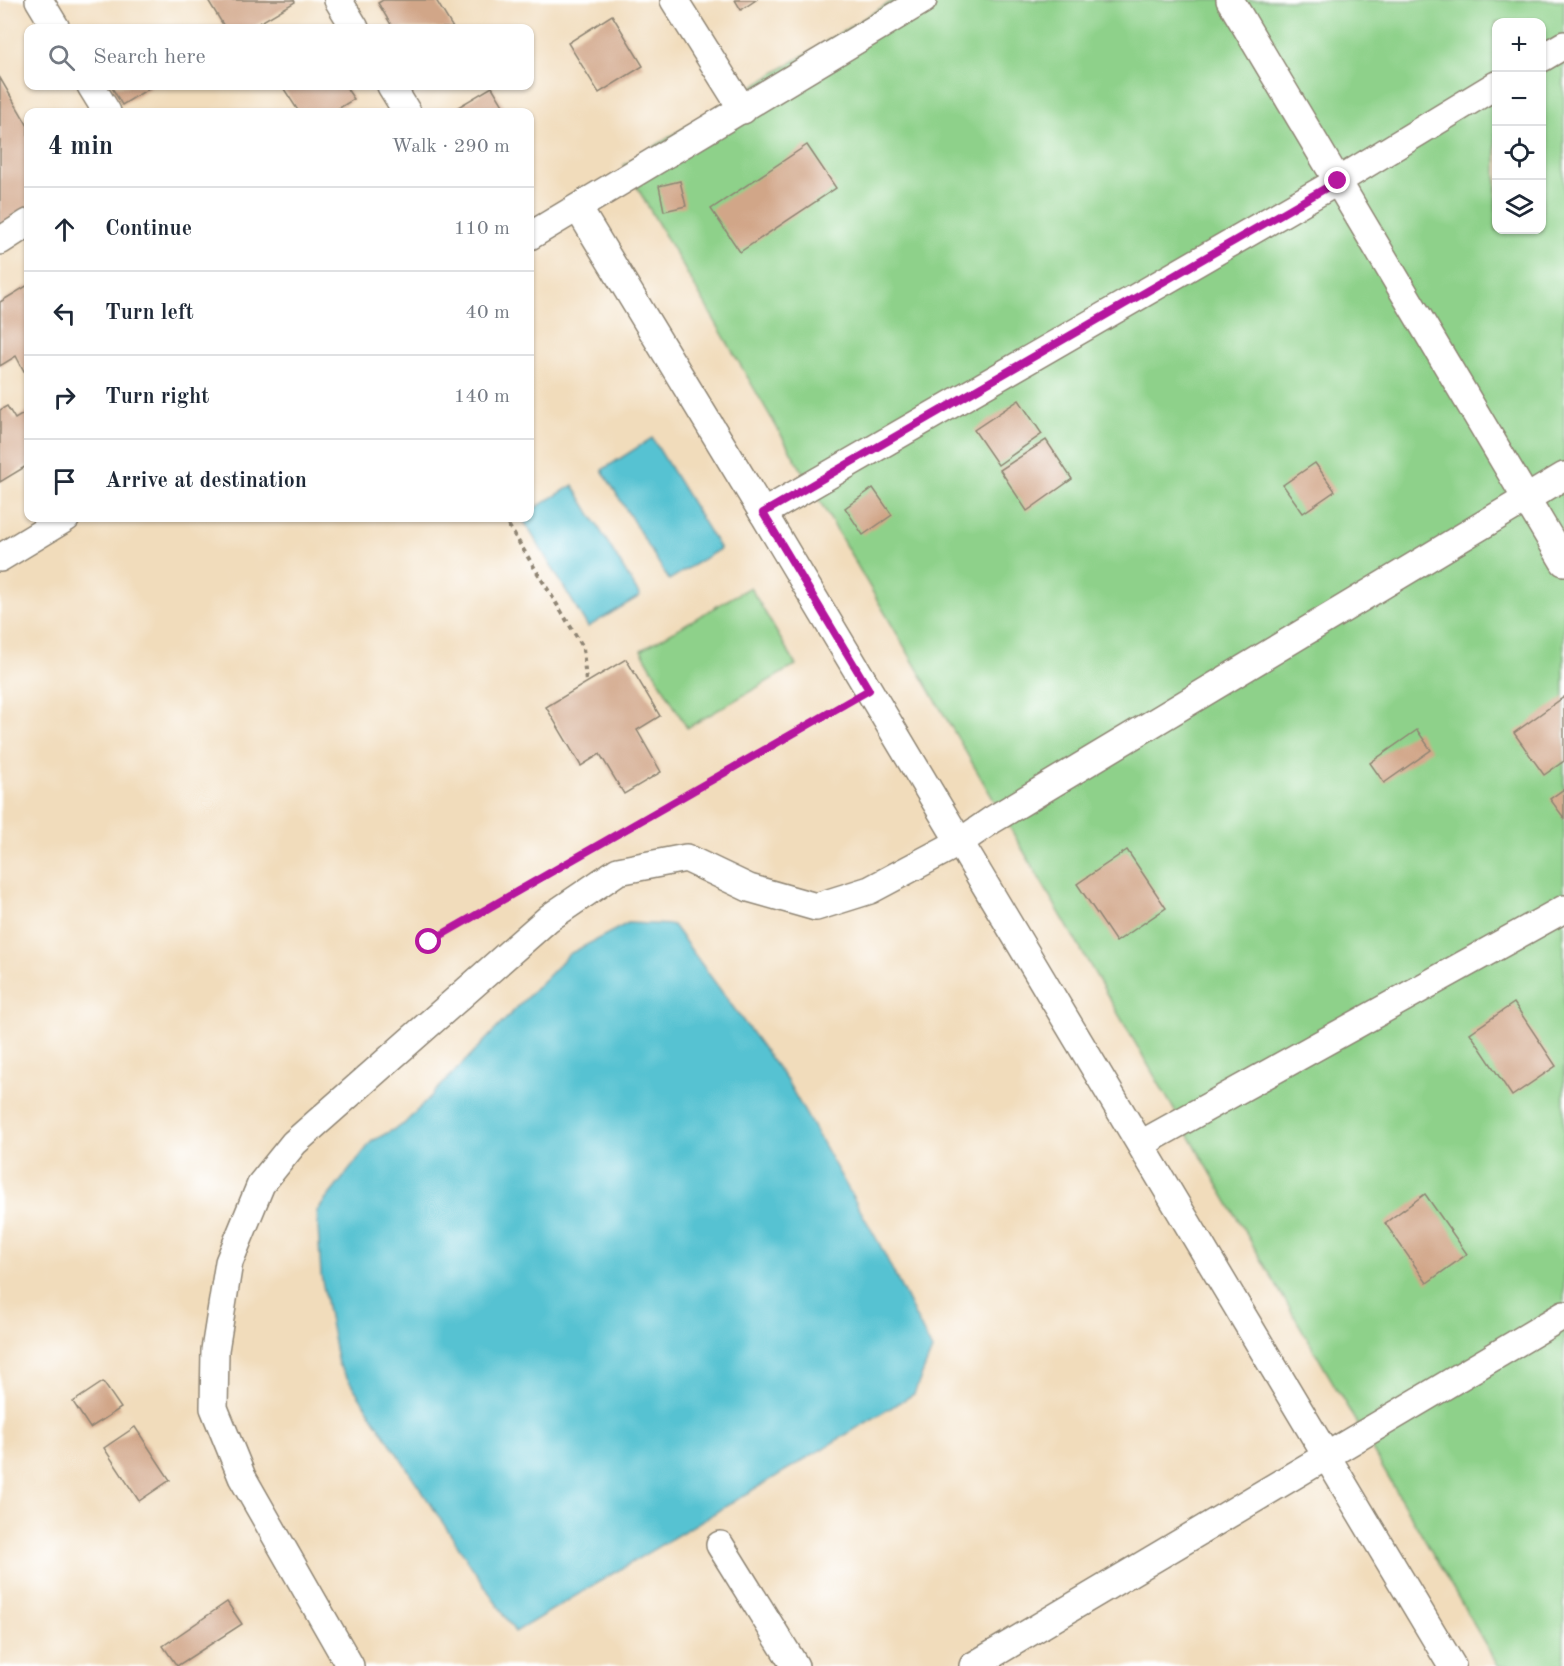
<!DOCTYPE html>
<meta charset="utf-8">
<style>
:root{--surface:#fff;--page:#f2f2f3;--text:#1f2937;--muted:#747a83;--line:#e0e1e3}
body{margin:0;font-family:"Old Standard TT",serif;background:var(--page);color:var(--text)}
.controls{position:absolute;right:18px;top:18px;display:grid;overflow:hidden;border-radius:12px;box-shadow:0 2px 4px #0004}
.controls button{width:54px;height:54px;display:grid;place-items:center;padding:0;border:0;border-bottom:2px solid var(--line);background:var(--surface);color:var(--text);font:30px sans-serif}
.stop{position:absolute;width:18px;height:18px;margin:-14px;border:4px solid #b5179e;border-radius:50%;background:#fff}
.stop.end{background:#b5179e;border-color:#fff;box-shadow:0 2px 6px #0008}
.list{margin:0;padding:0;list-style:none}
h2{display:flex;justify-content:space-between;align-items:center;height:78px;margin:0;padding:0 24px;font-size:26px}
h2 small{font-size:20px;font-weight:400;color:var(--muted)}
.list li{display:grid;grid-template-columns:39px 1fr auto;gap:18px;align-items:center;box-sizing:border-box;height:84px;padding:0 24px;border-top:2px solid var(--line)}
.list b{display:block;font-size:22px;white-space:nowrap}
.list em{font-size:20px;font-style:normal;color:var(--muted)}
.icon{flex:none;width:33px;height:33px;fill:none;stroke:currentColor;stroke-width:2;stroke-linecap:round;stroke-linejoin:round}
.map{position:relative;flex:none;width:1564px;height:1666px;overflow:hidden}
.search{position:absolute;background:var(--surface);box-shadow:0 2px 4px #0004;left:24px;top:24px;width:510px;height:66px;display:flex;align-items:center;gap:15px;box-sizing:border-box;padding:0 21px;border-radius:12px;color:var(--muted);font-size:22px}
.panel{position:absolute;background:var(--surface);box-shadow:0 2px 4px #0004;left:24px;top:108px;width:510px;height:414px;border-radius:12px}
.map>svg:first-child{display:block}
</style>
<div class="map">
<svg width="1564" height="1666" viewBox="0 0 1564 1666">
<rect width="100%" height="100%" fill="#fff"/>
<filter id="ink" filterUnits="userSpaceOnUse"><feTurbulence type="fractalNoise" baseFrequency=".0167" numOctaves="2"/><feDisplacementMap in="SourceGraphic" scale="12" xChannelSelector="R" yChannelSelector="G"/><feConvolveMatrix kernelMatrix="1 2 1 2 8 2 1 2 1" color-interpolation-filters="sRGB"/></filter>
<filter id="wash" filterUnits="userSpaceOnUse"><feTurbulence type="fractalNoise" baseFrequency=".008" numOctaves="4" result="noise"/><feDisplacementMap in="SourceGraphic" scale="24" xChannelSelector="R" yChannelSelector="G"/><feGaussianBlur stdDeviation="1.35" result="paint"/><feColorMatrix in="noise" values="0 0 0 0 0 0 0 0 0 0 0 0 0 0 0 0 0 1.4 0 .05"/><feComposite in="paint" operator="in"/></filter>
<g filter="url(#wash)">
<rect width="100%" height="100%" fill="#f1dcbb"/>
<g fill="#8ed18a" stroke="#5c7e5a" stroke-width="1.5" fill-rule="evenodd">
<path d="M894 0H1564V1666H1498L624 165ZM1496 22H1542V230H1496Z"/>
<path d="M750 587 796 665 687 728 641 650Z"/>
</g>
<g fill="#57c2d2" stroke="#41767e" stroke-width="1.5">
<path d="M652 438 720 549 669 580 602 470Z"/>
<path d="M573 485 640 596 588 627 522 518H530V511Z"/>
<path d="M628 923 673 925 787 1081 880 1245 932 1350 914 1394 515 1632 338 1364 321 1275 317 1211 372 1141 404 1124 569 954Z"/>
</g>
<g id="blocks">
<g fill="#d1a688">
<path d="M208 0H294L295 2 251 28H225Z"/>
<path d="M383 0H436L453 28H393L378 3Z"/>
<path d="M735 0H756L741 10Z"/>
<path d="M612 15 643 66 599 93 568 43Z"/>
<path d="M0 78 28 126V210L0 227Z"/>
<path d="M111 86H153L122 105Z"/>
<path d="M282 86H345L354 99 333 112H299Z"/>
<path d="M492 87 507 112H454L453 110Z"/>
<path d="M807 145 836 188 740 252 711 209Z"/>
<path d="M680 181 686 206 664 211 659 186Z"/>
<path d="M28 285V368L24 371 16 356 0 366V302Z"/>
<path d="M1019 400 1042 434 998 465 974 430Z"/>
<path d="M7 406 15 419 28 411V465L0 482V410Z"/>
<path d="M1046 440 1072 479 1027 511 1000 470Z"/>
<path d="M1315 463 1335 491 1303 513 1283 485Z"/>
<path d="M873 488 892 515 863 535 845 508Z"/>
<path d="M626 659 660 716 637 730 661 772 624 794 600 754 581 766 546 707Z"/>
<path d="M1564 697V761L1544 775 1514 733Z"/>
<path d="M1417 730 1431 750 1384 783 1370 763Z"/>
<path d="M1564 789V818L1550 799Z"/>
<path d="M1127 850 1166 908 1116 942 1077 884Z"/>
<path d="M1514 1003 1556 1066 1512 1096 1470 1033Z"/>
<path d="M1425 1194 1467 1254 1427 1283 1385 1223Z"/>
<path d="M103 1382 121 1408 90 1428 73 1402Z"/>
<path d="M135 1427 170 1480 139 1501 104 1448Z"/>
<path d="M227 1602 242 1624 177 1666 163 1646Z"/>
</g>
</g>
</g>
<g filter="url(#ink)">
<use href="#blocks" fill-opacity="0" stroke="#8e8473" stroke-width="1.5"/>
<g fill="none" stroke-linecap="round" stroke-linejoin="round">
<g stroke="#8e8473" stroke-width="30">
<g id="minor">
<path d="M39 0 56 28"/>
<path d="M338 0 355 28"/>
<path d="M674 0 743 110"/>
<path d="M1230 0 1564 562"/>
<path d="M1542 58 1564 45"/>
<path d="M91 86 107 112"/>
<path d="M391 86 407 112"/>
<path d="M578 208 763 513 1452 1666"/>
<path d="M530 236 923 0"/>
<path d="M0 241 28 223"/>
<path d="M763 513 1338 181 1496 85"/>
<path d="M0 558 66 518"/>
<path d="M1141 1144 1564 909"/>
<path d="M720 1545 795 1666"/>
<path d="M350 1666 242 1477 214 1408 215 1350 229 1262 261 1184 294 1143 549 918 618 871 686 858 749 888 816 907 870 890 960 842 992 820 1564 476"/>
<path d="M973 1666 1564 1315"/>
</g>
</g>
<g stroke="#8e8473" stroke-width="4" stroke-dasharray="4.5 4.5" stroke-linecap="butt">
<path d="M504 518 583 647 586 683"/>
<path d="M429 942 845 704"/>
</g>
<use href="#minor" stroke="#fff" stroke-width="27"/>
</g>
</g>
<g fill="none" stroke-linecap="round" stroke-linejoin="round" filter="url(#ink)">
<path stroke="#b5179e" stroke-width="8" d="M429 942 869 690 763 513 1338 181"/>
</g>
</svg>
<div class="controls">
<button>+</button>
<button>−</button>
<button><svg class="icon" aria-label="locate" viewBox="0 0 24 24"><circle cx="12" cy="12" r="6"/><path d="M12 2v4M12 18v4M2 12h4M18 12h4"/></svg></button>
<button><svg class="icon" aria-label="layers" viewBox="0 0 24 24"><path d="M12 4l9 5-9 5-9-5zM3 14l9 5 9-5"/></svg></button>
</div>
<div class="stop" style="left:429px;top:942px"></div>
<div class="stop end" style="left:1338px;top:181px"></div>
<div class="search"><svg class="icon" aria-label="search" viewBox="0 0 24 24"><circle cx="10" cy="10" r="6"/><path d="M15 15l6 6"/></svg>Search here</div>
<section class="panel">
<h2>4 min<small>Walk · 290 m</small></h2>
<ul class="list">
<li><svg class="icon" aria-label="ahead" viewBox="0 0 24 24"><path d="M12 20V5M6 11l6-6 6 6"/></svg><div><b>Continue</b></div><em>110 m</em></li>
<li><svg class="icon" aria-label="left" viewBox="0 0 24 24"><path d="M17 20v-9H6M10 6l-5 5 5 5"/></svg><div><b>Turn left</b></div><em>40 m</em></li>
<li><svg class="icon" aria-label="right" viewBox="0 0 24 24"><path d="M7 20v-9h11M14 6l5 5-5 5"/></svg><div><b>Turn right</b></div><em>140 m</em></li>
<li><svg class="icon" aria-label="arrive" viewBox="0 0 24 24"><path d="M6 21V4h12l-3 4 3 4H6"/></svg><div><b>Arrive at destination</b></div></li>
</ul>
</section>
</div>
